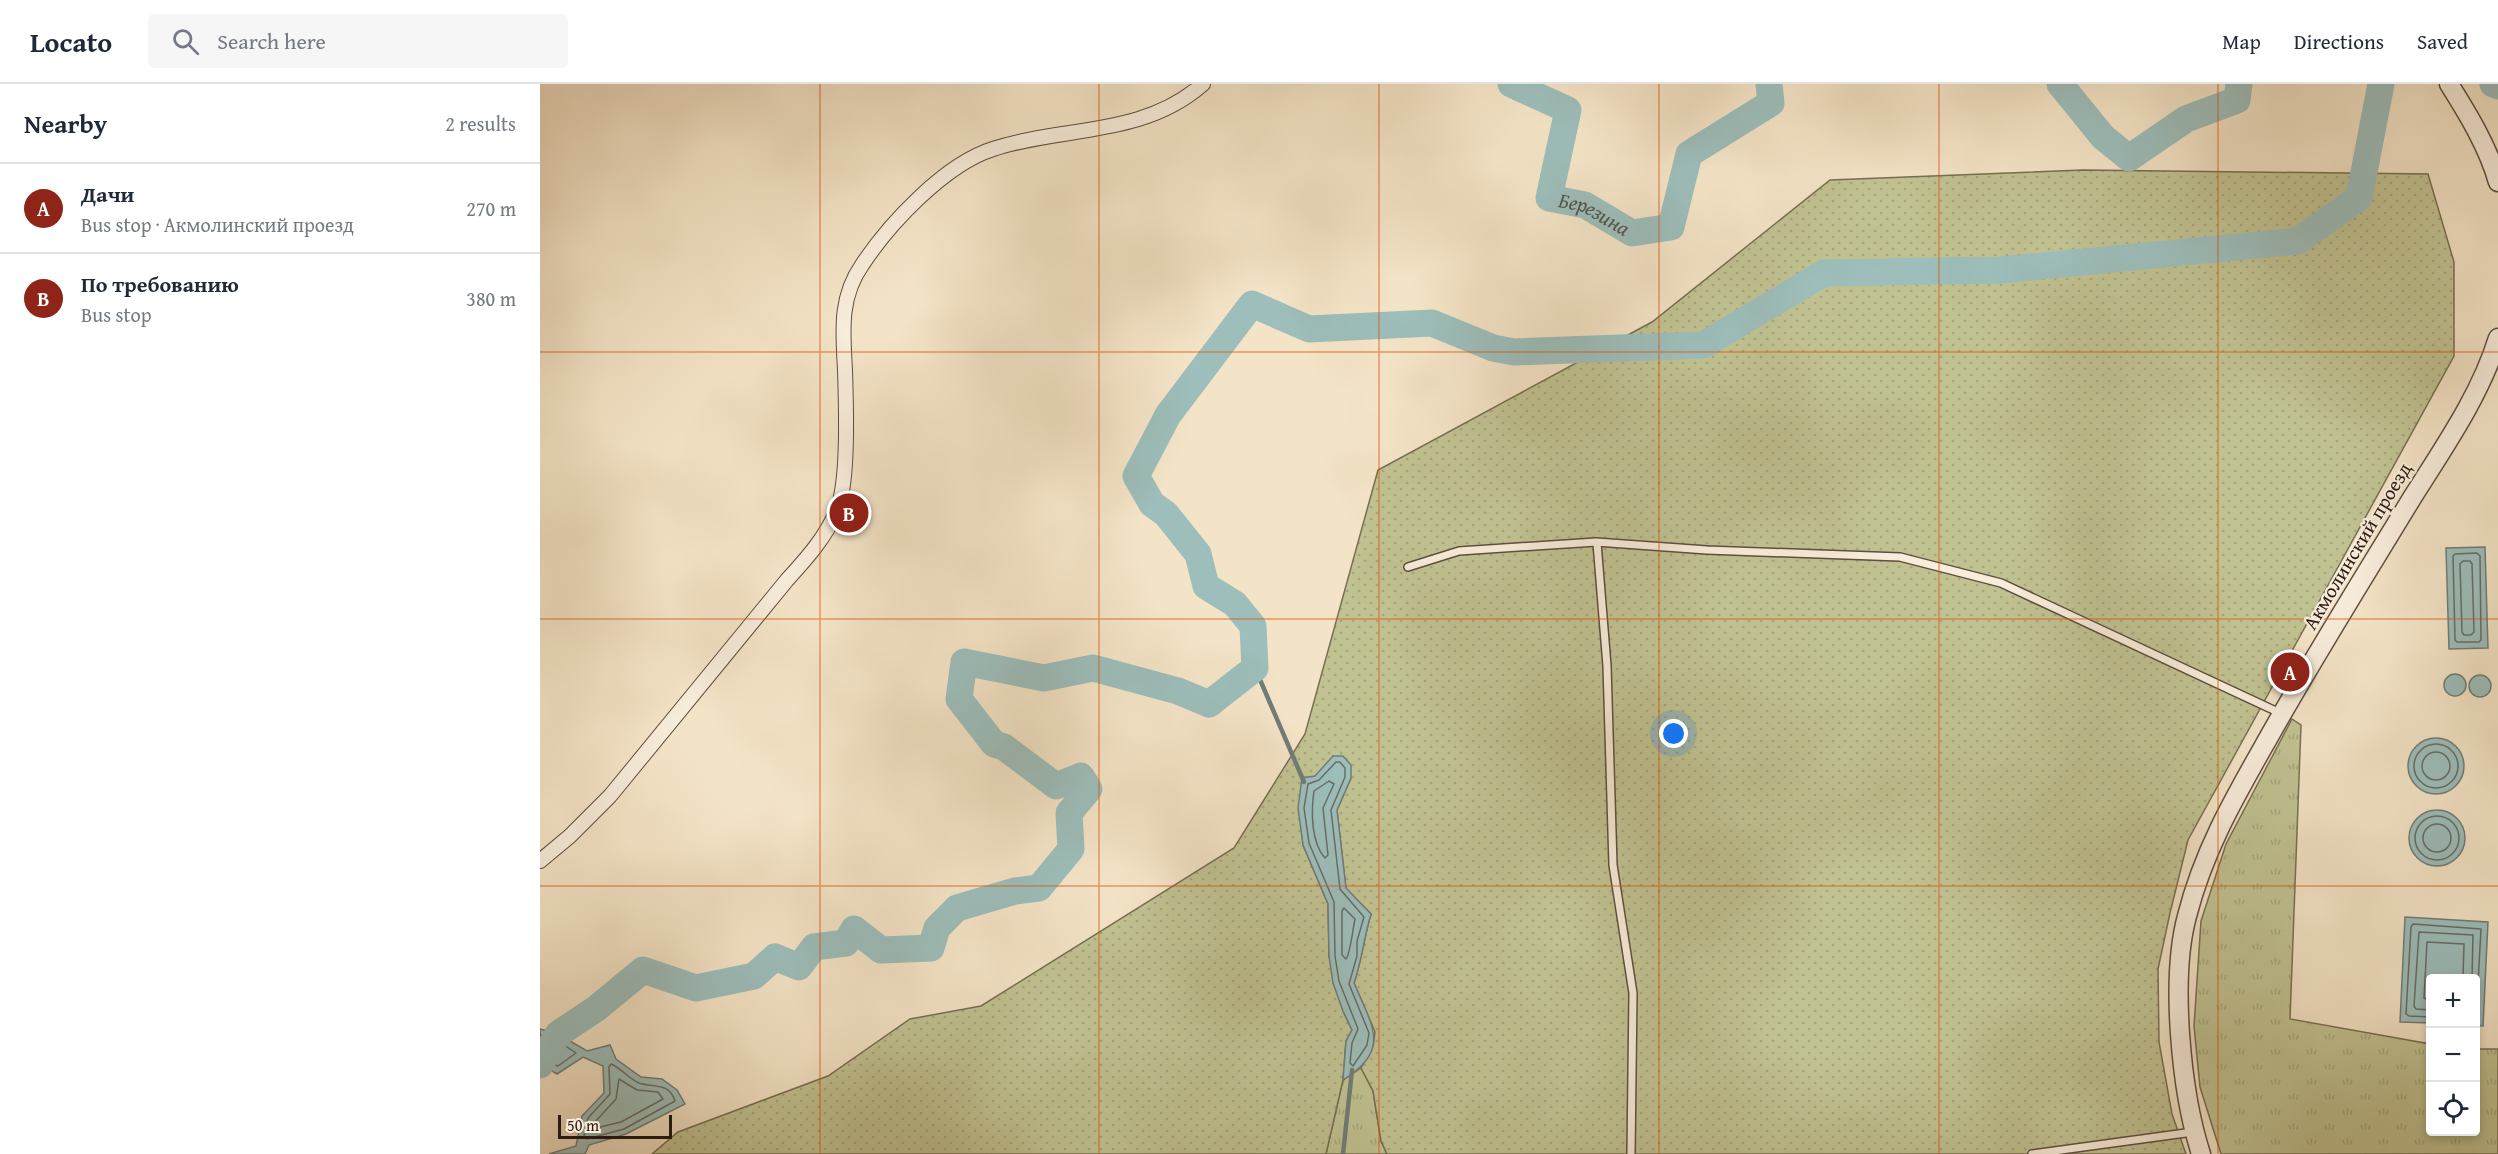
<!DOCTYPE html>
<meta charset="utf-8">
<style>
:root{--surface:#fff;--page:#f6f6f7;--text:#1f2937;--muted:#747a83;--line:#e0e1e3;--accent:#8f2418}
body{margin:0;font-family:"Gentium Book Plus",serif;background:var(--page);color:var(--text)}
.controls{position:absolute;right:18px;bottom:18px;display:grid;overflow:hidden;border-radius:6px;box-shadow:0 3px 9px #0003}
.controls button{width:54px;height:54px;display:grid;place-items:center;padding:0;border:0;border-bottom:2px solid var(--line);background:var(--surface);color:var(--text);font:30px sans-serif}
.scale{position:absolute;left:18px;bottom:15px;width:114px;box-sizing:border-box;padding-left:6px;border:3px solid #2d1c14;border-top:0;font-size:16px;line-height:21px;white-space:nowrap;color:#2d1c14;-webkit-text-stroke:4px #f8eddb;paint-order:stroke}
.you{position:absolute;left:1134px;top:650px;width:21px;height:21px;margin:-15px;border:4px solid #fff;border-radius:50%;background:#1a73e8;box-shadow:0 0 0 9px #1a73e833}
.badge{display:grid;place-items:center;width:39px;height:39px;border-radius:50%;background:var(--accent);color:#fff;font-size:20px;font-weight:700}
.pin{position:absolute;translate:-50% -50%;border:3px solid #fff;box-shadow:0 2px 6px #0006}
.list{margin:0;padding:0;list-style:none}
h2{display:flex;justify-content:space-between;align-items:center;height:78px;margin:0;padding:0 24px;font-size:26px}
h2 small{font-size:20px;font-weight:400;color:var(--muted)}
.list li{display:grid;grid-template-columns:39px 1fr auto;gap:18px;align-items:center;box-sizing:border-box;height:90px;padding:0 24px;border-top:2px solid var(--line)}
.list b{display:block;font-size:22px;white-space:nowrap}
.list p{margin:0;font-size:20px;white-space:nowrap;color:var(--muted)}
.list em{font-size:20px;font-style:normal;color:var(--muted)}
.icon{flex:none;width:33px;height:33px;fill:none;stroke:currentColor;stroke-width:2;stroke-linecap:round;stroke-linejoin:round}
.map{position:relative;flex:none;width:1958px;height:1070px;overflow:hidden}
header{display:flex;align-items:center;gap:36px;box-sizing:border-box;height:84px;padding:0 30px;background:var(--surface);border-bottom:2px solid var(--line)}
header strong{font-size:28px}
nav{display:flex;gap:33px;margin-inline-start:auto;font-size:21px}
.search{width:420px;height:54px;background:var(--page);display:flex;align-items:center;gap:15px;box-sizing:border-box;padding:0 21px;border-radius:6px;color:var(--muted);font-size:22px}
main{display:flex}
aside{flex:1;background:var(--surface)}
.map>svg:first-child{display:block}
</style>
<header>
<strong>Locato</strong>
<div class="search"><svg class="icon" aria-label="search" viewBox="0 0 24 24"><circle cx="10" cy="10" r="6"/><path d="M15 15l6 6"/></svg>Search here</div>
<nav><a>Map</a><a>Directions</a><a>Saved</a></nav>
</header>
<main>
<aside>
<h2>Nearby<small>2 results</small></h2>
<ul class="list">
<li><span class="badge">A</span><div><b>Дачи</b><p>Bus stop · Акмолинский проезд</p></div><em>270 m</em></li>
<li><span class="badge">B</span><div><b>По требованию</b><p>Bus stop</p></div><em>380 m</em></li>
</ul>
</aside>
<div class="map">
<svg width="1958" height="1070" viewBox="0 0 1958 1070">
<defs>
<pattern id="grass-tufts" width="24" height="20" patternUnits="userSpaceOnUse" patternTransform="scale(1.5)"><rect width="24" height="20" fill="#c1c292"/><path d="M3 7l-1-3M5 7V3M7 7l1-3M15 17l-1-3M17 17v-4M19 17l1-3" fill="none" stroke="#a6a67d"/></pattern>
<pattern id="park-dots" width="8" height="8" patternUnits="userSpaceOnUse" patternTransform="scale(1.5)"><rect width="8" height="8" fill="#c1c292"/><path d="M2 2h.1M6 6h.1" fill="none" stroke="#a6a67d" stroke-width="1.8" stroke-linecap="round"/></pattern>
</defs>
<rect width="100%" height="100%" fill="#f4e4c7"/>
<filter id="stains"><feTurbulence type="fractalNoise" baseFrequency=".00333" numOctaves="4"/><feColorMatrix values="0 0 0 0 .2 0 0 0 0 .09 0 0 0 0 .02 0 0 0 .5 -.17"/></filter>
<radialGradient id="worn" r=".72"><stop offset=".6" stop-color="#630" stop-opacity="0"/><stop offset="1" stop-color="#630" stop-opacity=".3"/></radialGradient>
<g fill="url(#grass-tufts)" stroke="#776f53" stroke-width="1.5">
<path d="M1752 635 1761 641 1750 935 1890 960V1048H1936V965H1958V1070H1681L1660 1003 1654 942 1661 837 1686 760Z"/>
<path d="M821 984 833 1007 841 1057 847 1070H786L803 996Z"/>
</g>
<path fill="url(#park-dots)" stroke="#776f53" stroke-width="1.5" d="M1543 86 1888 90 1914 178V272L1648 756 1630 829 1618 885 1619 958 1632 1030 1646 1070H847L841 1057 833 1007 821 984 833 962 835 948 814 899C822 876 824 853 831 830L806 805 797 726 811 694 793 672 763 761 788 820 789 872 803 927 812 946 806 957 803 996 786 1070H112L138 1048 288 992 370 935 441 922 694 764 765 650 838 386 1112 238 1290 96Z"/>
<g fill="#9dbebb" stroke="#707d78" stroke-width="1.5">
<path d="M1945 463 1948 564 1909 565 1906 464Z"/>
<circle cx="1915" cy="601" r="11"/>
<circle cx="1940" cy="602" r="11"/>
<circle cx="1896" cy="682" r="28"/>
<path d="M793 672H803L811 681V694L797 726 806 804 831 830C824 853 822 876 814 899 832 942 852 966 803 996L806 957 812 946 803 927 793 899 789 872 788 820 763 761 758 724 762 694 775 692Z"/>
<circle cx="1897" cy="754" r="28"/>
<path d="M1865 833 1948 838 1943 942 1936 941V894H1890V939L1860 938Z"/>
<path d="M0 945 18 950 47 967 70 961 76 975 101 993 122 995 137 1006 145 1020 86 1050 49 1061 45 1070H9L36 1062 42 1032 64 1009 63 982 43 973 17 990 0 980Z"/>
</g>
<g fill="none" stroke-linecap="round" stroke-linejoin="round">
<g stroke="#656d68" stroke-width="1.5">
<path d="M1937 469 1940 472 1941 556 1939 558H1917L1915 556 1913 472 1915 470Z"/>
<path d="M1923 477H1930L1932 480 1934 548 1931 551H1924L1922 548 1920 480Z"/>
<circle cx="1896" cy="682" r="22"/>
<circle cx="1896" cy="682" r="14"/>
<path d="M796 678H800L805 684V693L791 726 800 805 824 833 817 857V872L809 900 829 949 827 961 813 982 810 979 812 959 818 945 799 897 795 872 794 818 769 759 764 724 768 700 779 696Z"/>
<path d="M789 697 794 700 783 724 788 771 785 774C771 759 771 727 774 707Z"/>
<circle cx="1897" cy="754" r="22"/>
<circle cx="1897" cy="754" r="14"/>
<path d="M804 824 815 835C813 844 810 871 806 875L802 871V827Z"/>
<path d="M1890 917 1884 914 1887 858 1924 860 1923 894"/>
<path d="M1890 926 1876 925 1874 922 1879 848 1933 851 1932 894"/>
<path d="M1890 933 1869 932 1866 930 1871 843 1873 840 1941 845 1936 936"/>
<path d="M0 951 15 955 36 969 18 982 0 975"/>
<path d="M71 980C81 984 89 995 99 999 114 1004 129 998 135 1017L84 1045 47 1055 44 1052 48 1034 70 1010 69 983Z"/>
<path d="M79 995 97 1006 118 1008 123 1015 81 1038 56 1044 55 1038 76 1015Z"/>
</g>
<g stroke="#707d78" stroke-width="4.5">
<path d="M715 584 764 698"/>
<path d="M803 1070 812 986"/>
</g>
<g stroke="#9dbebb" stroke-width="27">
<path id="s1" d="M971 0 1028 26 1009 114 1045 121 1092 149 1131 143 1149 70 1231 19 1229 0"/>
<path d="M1520 0 1563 53 1589 74 1646 35 1697 16 1699 0"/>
<path d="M1953 0 1958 2"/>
<path d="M0 981 18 950 57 924 103 886 156 904 214 892 235 873 259 883 274 863 306 859 314 845 341 866 391 864 397 844 417 824 475 807 499 804 531 765 529 729 549 705 541 692 516 702 464 663 454 660 419 615 424 578 504 594 553 584 638 607 669 620 715 584 713 542 695 520 666 502 658 470 626 430 612 420 596 392 628 331 712 220 769 245 892 239 953 264 974 268 1163 261 1284 189 1461 186 1758 157 1819 114 1841 0"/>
</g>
<g stroke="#5f4e41" stroke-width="10">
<g id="service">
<path d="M1057 459 1067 582 1073 781 1093 909 1091 1070"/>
<path d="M868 483 919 467 1056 458 1167 466 1360 473 1461 499 1740 629"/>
<path d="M1492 1070 1653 1048"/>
</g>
</g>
<g stroke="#5f4e41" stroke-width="16">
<path id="minor" d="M0 777 30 752 70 712 247 496C267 474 286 453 297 426 309 398 306 319 305 286 303 248 299 214 322 181 349 140 405 80 453 65 523 42 603 53 663 0"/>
</g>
<g stroke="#5f4e41" stroke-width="21">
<g id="tertiary">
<path d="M1909 0C1928 30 1948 63 1958 98"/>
<path d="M1661 1070C1641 1008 1630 895 1647 832 1664 765 1696 711 1730 651 1775 571 1824 493 1872 414 1904 363 1940 312 1958 254"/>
</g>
</g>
<use href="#service" stroke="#f8eddb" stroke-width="7"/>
<use href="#minor" stroke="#f8eddb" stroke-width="14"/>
<use href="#tertiary" stroke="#f8eddb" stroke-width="18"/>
</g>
<path fill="none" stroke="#df560c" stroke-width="1.5" stroke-opacity="0.55" d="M280 0V1070M559 0V1070M839 0V1070M1119 0V1070M1399 0V1070M1678 0V1070M0 268H1958M0 535H1958M0 802H1958"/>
<g text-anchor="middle" stroke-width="4.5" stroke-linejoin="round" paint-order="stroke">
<g font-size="20" fill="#2d1c14" stroke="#f8eddb">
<text transform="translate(1817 462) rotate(-59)" y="7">Акмолинский проезд</text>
</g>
<g font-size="21" font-style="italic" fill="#54554e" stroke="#f8eddb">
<text dy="7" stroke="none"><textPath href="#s1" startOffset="201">Березина</textPath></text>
</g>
</g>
<rect width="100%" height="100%" filter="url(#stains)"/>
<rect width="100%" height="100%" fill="url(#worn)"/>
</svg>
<div class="controls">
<button>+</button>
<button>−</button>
<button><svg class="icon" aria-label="locate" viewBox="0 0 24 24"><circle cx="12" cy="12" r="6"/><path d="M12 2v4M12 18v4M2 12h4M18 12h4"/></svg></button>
</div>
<div class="scale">50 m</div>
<div class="you"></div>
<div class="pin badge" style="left:1750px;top:588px">A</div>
<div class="pin badge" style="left:309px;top:429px">B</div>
</div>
</main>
